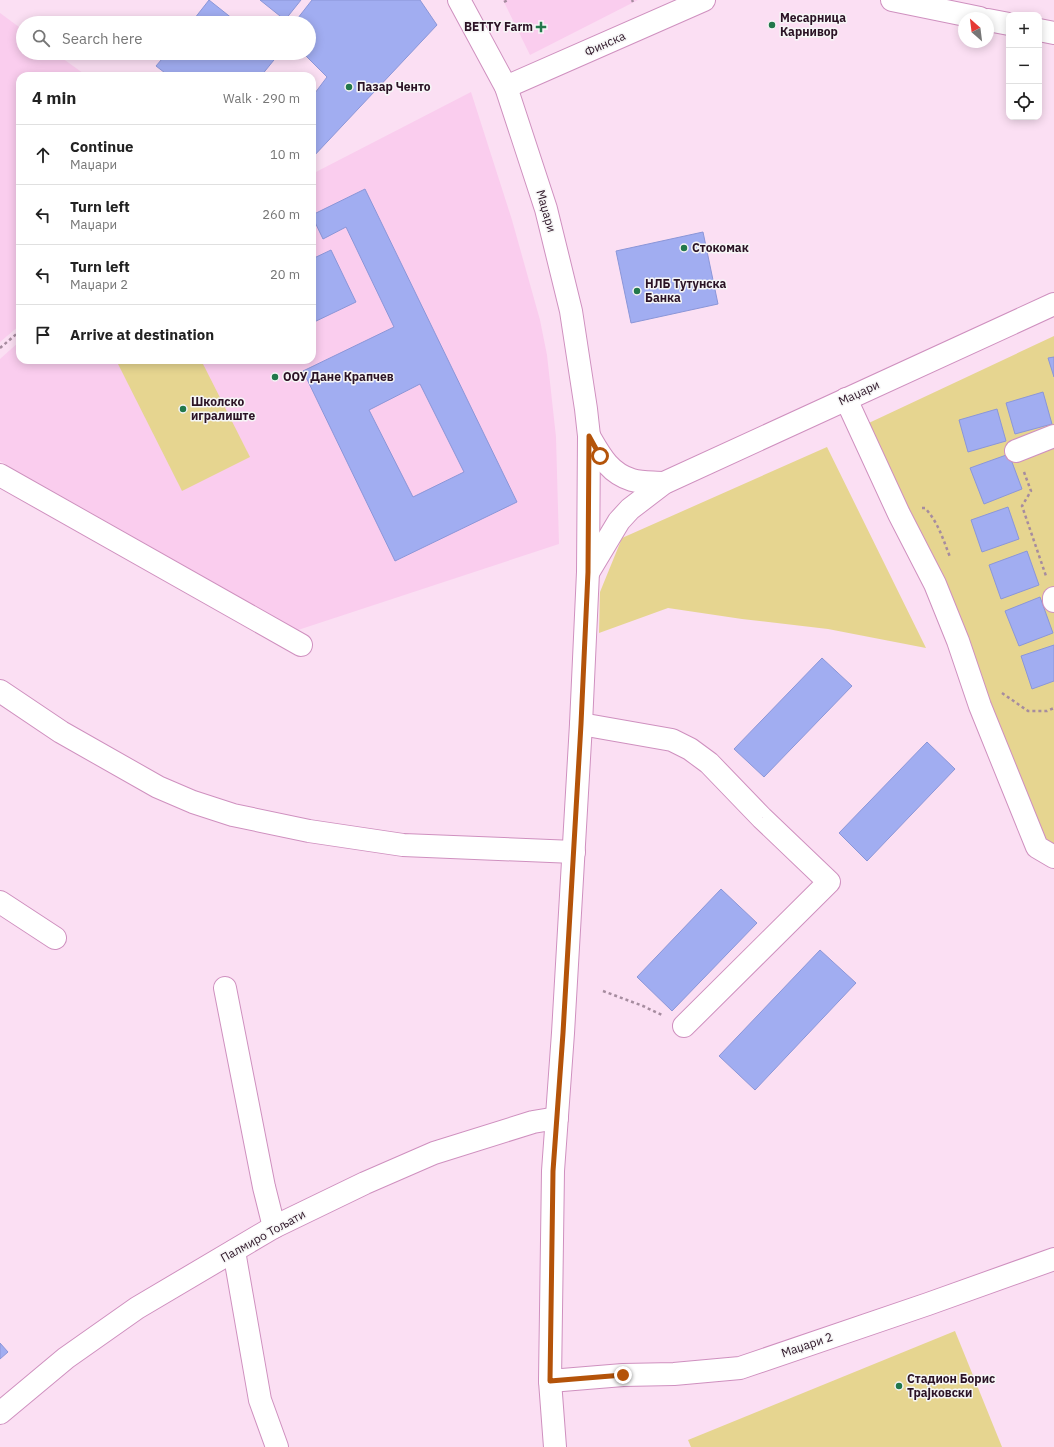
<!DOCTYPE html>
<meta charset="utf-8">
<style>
:root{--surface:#fff;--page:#f2f2f2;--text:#222;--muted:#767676;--line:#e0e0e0}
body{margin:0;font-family:"IBM Plex Sans",sans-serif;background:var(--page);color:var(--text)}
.controls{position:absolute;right:12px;top:12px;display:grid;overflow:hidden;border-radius:8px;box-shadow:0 2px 10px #0003}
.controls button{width:36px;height:36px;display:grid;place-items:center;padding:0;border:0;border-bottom:1px solid var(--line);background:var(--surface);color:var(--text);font:20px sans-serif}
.compass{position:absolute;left:958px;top:12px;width:36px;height:36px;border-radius:50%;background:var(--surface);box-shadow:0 2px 10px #0003;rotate:332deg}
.stop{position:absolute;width:12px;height:12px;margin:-9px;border:3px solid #b45309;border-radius:50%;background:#fff}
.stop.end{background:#b45309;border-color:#fff;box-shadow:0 1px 4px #0008}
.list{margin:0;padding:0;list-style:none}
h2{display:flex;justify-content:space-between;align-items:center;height:52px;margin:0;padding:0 16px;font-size:17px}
h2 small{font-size:13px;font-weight:400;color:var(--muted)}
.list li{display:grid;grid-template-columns:26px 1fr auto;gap:12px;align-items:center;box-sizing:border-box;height:60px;padding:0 16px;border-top:1px solid var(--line)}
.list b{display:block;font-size:15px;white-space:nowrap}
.list p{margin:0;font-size:13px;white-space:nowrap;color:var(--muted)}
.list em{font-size:13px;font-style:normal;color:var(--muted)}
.icon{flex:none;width:22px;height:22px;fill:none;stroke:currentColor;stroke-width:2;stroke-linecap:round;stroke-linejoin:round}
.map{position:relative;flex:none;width:1054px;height:1447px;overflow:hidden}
.search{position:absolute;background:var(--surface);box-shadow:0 2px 10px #0003;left:16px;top:16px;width:300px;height:44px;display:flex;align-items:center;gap:10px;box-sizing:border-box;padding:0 14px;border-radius:22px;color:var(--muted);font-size:15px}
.panel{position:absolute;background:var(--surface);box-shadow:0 2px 10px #0003;left:16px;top:72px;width:300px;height:292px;border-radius:12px}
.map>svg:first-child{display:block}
</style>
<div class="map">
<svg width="1054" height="1447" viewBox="0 0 1054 1447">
<rect width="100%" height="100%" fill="#fbdff3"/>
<g fill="#facdee">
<path d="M503 0H638L530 55Z"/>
<path d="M0 13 23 30V53H55L87 76H20V325L0 342Z"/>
<path d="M471 92 512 220 540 320 547 355 556 437 559 544 298 630 0 461V359L20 341V360H312V174Z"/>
</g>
<g fill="#e6d590">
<path d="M1054 336V849L1035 859 935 584 856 429Z"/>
<path d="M116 360H201L250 457 182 491Z"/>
<path d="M827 447 926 648 828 629 742 619 668 608 599 633 600 592 622 538Z"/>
<path d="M955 1331 1002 1447H691L688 1440Z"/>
</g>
<g fill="#a1adf1" stroke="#8b96d8" fill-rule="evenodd">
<path d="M209 0 238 23H191Z"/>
<path d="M260 0H301L285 20Z"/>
<path d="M312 0H420L437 25 312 158V97L327 77 303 53H309V23H294Z"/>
<path d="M167 53H275L278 55 261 76H169L156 66Z"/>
<path d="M365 189 517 502 395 561 303 371 394 327 346 227 323 239 312 216V215ZM420 384 464 472 413 497 369 410Z"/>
<path d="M703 232 718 304 631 323 616 251Z"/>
<path d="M331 250 356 302 312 323V259Z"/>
<path d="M1054 357V377L1048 358Z"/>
<path d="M1043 392 1052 424 1015 434 1006 403Z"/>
<path d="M997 409 1006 441 968 452 959 420Z"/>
<path d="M1009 454 1022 489 984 504 970 468Z"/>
<path d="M1008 507 1019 539 982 552 971 520Z"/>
<path d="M1027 551 1039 585 1001 599 989 565Z"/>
<path d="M1040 597 1053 633 1019 646 1005 611Z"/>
<path d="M1054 645V681L1032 689 1021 656Z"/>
<path d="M822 658 852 686 764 777 734 749Z"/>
<path d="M927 742 955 769 867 861 839 833Z"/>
<path d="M721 889 757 923 672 1011 637 977Z"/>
<path d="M820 950 856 983 755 1090 719 1056Z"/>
<path d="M0 1343 8 1352 0 1359Z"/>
</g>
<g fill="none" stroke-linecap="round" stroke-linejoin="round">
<g stroke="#cf90bf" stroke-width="24">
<g id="minor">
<path d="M459 0 506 87 546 209 571 311 586 409 589 436 588 572 581 724 563 1033 553 1171 550 1381 555 1447"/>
<path d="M892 0 980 18"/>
<path d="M988 20 1009 24"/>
<path d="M1039 30 1054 33"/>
<path d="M506 87 704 0"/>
<path d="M846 399 899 514 935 584 958 641 980 706 1037 847 1054 857"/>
<path d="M589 436C600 455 609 473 632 480 642 483 654 482 664 483"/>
<path d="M1016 451 1054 436"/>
<path d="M0 475 301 645"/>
<path d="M589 571 619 521 630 509 664 483 1054 304"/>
<path d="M1054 598V601"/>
<path d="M0 691 61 732 158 787 193 802 233 815 309 831 403 845 574 852"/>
<path d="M581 724 672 740 690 749 709 763 762 818 829 882 684 1026"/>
<path d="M0 902 55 938"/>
<path d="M225 988 264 1187 274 1227"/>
<path d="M234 1251 260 1400 277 1447"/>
<path d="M550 1381 623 1375 674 1374 740 1368 928 1304 1054 1259"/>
<path d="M0 1413 66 1358 137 1308 274 1227 365 1183 434 1153 533 1122 557 1118"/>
</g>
</g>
<g stroke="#a68c9f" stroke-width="2.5" stroke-dasharray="3 3" stroke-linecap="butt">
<path d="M632 0 633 2"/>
<path d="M504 2 508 0"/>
<path d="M0 348 20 331"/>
<path d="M1024 472 1031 491 1022 506 1046 576"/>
<path d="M922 508H925C938 522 943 539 950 557"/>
<path d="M1002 693 1028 711H1047L1054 708"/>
<path d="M603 991 643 1006 664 1016"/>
</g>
<use href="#minor" stroke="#fff" stroke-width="22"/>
</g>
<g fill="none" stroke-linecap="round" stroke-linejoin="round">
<path stroke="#b45309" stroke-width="5" d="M600 456 589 436 588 572 581 724 563 1033 553 1171 550 1381 623 1375"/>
</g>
<g fill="#22784b" stroke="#f6f6f6" stroke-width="1.5">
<circle cx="772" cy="25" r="4"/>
<path d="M539 21h4v4h4v4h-4v4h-4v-4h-4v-4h4z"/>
<circle cx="349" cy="87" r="4"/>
<circle cx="684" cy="248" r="4"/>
<circle cx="637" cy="291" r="4"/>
<circle cx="275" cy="377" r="4"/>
<circle cx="183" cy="409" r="4"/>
<circle cx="899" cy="1386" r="4"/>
</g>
<g text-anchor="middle" stroke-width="3" stroke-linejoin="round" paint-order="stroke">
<g font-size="12" font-weight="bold" fill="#2b1325" stroke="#f6f6f6" text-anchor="start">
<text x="780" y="22">Месарница<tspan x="780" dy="14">Карнивор</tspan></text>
<text x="533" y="31" text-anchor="end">BETTY Farm</text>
<text x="357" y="91">Пазар Ченто</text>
<text x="692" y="252">Стокомак</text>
<text x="645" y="288">НЛБ Тутунска<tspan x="645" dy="14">Банка</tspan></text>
<text x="283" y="381">ООУ Дане Крапчев</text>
<text x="191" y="406">Школско<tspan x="191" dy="14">игралиште</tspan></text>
<text x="907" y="1383">Стадион Борис<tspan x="907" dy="14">Трајковски</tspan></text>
</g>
<g font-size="12" fill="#2b1325" stroke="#f6f6f6">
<text transform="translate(605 44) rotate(-24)" y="4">Финска</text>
<text transform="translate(546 211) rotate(74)" y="4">Маџари</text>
<text transform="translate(859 393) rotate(-25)" y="4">Маџари</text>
<text transform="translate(263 1236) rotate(-29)" y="4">Палмиро Тољати</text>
<text transform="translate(807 1345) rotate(-19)" y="4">Маџари 2</text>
</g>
</g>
</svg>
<div class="controls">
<button>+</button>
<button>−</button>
<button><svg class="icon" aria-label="locate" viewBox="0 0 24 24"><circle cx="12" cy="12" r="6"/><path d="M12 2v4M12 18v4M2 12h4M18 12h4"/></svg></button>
</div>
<svg class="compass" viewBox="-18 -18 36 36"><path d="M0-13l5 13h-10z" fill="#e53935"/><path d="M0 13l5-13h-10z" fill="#767676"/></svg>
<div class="stop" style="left:600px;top:456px"></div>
<div class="stop end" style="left:623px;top:1375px"></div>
<div class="search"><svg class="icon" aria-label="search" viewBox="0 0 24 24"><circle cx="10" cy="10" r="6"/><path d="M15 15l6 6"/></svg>Search here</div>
<section class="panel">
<h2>4 min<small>Walk · 290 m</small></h2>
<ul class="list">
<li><svg class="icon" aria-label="ahead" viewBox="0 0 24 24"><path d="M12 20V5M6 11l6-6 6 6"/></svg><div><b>Continue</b><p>Маџари</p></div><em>10 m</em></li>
<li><svg class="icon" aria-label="left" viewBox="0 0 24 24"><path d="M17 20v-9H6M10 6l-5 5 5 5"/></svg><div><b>Turn left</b><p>Маџари</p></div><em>260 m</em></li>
<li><svg class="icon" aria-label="left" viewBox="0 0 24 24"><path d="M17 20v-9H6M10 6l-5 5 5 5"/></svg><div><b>Turn left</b><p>Маџари 2</p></div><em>20 m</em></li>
<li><svg class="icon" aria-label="arrive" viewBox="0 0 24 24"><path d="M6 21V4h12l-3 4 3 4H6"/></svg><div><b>Arrive at destination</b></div></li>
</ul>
</section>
</div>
